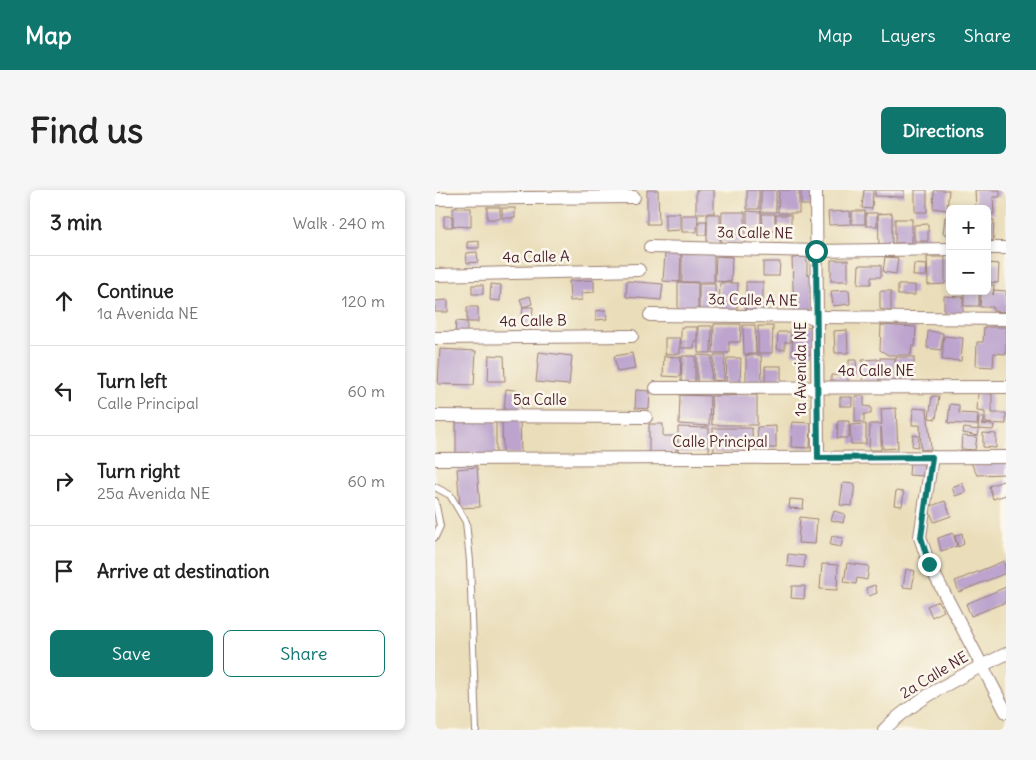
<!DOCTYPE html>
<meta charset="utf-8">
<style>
:root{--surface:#fff;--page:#f6f6f6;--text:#222;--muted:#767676;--line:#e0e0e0;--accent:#0f766e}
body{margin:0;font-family:Delius,sans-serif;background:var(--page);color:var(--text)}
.controls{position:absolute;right:15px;top:15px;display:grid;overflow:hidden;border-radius:8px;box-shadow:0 2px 8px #0003}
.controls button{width:45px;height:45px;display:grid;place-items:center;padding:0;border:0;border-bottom:1px solid var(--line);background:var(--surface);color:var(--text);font:25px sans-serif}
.stop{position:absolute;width:15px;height:15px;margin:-11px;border:4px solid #0f766e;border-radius:50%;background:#fff}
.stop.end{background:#0f766e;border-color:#fff;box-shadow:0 1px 5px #0008}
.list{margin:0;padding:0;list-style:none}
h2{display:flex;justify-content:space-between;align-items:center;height:65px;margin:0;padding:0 20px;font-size:21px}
h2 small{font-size:16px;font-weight:400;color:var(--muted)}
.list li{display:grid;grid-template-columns:32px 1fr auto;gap:15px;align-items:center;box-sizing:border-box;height:90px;padding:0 20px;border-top:1px solid var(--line)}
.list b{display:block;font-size:19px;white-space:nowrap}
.list p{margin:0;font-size:16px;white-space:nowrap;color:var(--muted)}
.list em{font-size:16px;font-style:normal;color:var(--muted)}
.actions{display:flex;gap:10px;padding:15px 20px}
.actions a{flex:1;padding:11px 0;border:1px solid var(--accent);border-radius:8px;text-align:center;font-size:18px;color:var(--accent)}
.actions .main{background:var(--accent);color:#fff}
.icon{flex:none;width:28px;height:28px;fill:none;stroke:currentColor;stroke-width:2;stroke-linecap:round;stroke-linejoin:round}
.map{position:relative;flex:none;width:571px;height:540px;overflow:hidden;border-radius:8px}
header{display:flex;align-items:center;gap:30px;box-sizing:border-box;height:70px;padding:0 25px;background:var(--accent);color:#fff}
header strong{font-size:24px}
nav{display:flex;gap:28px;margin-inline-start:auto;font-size:18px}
.intro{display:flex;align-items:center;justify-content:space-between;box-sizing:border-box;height:120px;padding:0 30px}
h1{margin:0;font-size:35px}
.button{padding:12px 22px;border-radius:8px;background:var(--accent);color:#fff;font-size:18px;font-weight:700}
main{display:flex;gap:30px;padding:0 30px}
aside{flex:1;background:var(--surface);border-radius:8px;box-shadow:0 2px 8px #0003}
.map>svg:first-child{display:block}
</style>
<header>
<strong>Map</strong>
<nav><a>Map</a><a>Layers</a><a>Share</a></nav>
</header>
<div class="intro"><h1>Find us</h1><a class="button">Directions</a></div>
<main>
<aside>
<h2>3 min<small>Walk · 240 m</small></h2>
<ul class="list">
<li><svg class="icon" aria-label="ahead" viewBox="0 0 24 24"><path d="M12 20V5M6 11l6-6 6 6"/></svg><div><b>Continue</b><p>1a Avenida NE</p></div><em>120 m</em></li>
<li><svg class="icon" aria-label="left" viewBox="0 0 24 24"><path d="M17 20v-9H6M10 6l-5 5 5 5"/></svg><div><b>Turn left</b><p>Calle Principal</p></div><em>60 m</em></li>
<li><svg class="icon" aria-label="right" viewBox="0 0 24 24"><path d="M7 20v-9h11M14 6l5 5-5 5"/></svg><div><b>Turn right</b><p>25a Avenida NE</p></div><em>60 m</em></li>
<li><svg class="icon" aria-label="arrive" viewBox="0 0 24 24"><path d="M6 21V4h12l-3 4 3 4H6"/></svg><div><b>Arrive at destination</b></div></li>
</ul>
<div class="actions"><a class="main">Save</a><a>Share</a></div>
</aside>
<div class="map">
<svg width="571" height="540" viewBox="0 0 571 540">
<rect width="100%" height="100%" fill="#fbf7ec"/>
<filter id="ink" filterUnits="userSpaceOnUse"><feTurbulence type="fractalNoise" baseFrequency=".02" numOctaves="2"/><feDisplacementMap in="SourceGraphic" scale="10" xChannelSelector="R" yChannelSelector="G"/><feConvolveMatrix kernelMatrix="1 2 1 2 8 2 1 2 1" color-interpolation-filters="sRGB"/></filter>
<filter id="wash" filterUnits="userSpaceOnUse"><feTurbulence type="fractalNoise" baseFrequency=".0096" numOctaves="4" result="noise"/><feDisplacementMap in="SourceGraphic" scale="20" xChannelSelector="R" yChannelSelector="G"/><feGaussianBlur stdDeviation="1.12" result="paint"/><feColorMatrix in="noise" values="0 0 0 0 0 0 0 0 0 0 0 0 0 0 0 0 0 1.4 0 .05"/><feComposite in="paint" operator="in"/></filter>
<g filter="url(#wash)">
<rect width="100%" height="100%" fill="#eadeba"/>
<g id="blocks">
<g fill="#bca4ce">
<path d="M212 0H223L224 34H212Z"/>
<rect x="261" y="0" width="18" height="23"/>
<rect x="312" y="0" width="12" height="19"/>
<rect x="326" y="0" width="15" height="22"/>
<path d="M344 0H364V23H343Z"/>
<path d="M366 0H377L378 15H366Z"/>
<path d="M429 0H438L437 19 427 18Z"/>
<path d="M440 0H469V7L440 6Z"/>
<rect x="480" y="0" width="12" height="22"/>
<path d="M499 0H514L512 20 498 18Z"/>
<path d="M540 0H565V7H558L559 24H552V19H541Z"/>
<rect x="52" y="17" width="13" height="12"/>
<path d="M18 18H36V37L18 36Z"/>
<rect x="67" y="18" width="13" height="10"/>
<path d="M312 21 326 22V38H312Z"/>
<path d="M415 21 416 34 394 35 393 22Z"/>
<rect x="417" y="21" width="13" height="13"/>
<path d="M287 22H310V53H286Z"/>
<path d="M230 23H245V40L230 41Z"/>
<rect x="431" y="23" width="11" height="13"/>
<path d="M457 23V53L444 54 443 24Z"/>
<path d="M272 24H285V53L272 52Z"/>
<path d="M327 24H340V41H328Z"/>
<path d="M247 25H263L262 42H247Z"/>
<rect x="341" y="25" width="15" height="10"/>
<rect x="9" y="26" width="8" height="11"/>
<path d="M510 27H515V44H508Z"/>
<rect x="460" y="29" width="17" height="24"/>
<path d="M552 30H559L558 51H552Z"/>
<path d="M264 31H272L271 45H264Z"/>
<path d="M493 34V51H479V35Z"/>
<path d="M44 51V58H32V52Z"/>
<path d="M42 62 43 72 32 73 31 63Z"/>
<path d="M230 63 246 64 245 92 228 91Z"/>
<rect x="247" y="64" width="32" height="28"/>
<path d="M281 66 297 67 296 92 280 91Z"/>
<path d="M372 67V84L377 86 378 123 359 124 357 68Z"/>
<path d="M450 67 463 68 461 84 448 82Z"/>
<path d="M492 67H510V94L493 95Z"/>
<rect x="396" y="70" width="17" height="21"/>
<path d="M328 72H345L344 86H328Z"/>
<path d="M552 73 564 74 563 93 552 92Z"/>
<path d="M479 74 492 75 491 86H478Z"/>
<path d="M424 75H446V87H436V94H423Z"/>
<path d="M159 90V102L147 103V110L135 111 134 91Z"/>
<path d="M192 91 228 94 226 110 191 107Z"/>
<path d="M243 92 263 93V120H243Z"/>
<rect x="311" y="92" width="17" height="31"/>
<path d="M285 93H303L302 121 284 120Z"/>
<path d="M56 94 66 95 65 111 55 110Z"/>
<rect x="264" y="94" width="16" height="26"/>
<rect x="37" y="95" width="11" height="9"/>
<rect x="463" y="95" width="17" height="10"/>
<path d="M552 95H559L558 105 559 100 571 101V122L558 121V117H545L546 101H552Z"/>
<path d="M414 100 415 114 398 116 396 101Z"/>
<path d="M445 101H456V121L445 119Z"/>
<rect x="529" y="101" width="15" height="15"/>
<path d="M95 106 97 114 88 117H98L96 136 86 135 88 117 85 109Z"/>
<path d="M509 106 528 107V124H509Z"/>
<path d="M13 110V122H0V111Z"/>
<path d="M32 117H43V132H32V147H20L21 131 32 132Z"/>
<path d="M171 120 172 129 161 130V121Z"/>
<path d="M279 134H306L305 152H294V163H278Z"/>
<path d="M308 135H320L321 164H309Z"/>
<path d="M446 135 481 137 480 157 477 156 476 165H453L445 160Z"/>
<path d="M263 136H277L276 163H263Z"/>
<path d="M323 136H338L337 163H323Z"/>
<path d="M358 136 378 137 377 164H357Z"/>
<path d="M246 137H262V152L259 151V158H246Z"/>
<path d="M549 137H571V164L559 163 558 177 541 176 542 152H548Z"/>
<path d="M412 140 413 163H400L399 141Z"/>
<path d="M493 141 508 143 506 160 492 158Z"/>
<path d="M343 142H356V152H350V160L342 159Z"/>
<path d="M509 146 528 148 526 171 507 170Z"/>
<rect x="230" y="148" width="15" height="16"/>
<path d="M5 159 41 161 39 195 3 194Z"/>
<path d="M104 162 137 166 134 195 101 192Z"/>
<path d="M197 163 200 179 182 182 179 166Z"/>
<path d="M54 165 69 166 70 191H53Z"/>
<path d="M262 165 277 166 276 192H262Z"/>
<path d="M279 165H290L289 191 278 190Z"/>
<path d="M311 165H326L327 192 311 193Z"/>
<path d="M229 166 246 167 245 187 228 186Z"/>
<path d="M247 166H260V194H246Z"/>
<rect x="461" y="167" width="18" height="25"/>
<path d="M292 168H306L305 193H291Z"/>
<rect x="445" y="168" width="15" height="24"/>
<path d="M443 169 444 192 428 193 427 170Z"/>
<path d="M414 170H421L422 185H414Z"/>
<rect x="330" y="176" width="16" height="18"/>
<path d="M396 185 413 186V195L396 194Z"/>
<path d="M71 199 88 201 85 222 69 220Z"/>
<path d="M201 200 215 201 214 219 200 218Z"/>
<path d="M543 203 557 204V223H571V234L550 233V222L542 221Z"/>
<path d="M245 205 275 206 274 236 244 234Z"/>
<path d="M322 205V235H277L276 206Z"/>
<path d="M420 206H429V216L436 217V224H429V232H420Z"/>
<path d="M497 206H504L501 229 494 228Z"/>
<rect x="405" y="207" width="12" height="9"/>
<path d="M515 214 524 215V223L543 224 542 235 513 233Z"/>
<path d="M461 218 463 258 448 259 446 237V260H434L435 234H447L446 219Z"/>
<path d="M478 218 492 219 496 259 486 260 485 235H477Z"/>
<path d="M85 227 86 264H68L67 228Z"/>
<path d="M544 227H549V233L546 234 559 235 558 240 543 239Z"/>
<path d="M21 230H61V266L21 267Z"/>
<path d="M403 231H414V248H402Z"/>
<path d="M357 232 376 233 375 258 356 257Z"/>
<path d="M214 234H228V246H242L241 263H214Z"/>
<path d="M431 234V254H416L415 235Z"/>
<path d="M341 236V258H323L322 237Z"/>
<path d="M243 237 274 238V263H243Z"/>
<path d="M278 238H317L318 262 279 263Z"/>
<path d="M529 238 544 240 543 246 528 243Z"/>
<path d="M548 243 561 244V258L548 257Z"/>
<path d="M478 245 484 246 483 257 477 256Z"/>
<path d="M527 246 542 247 540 260 526 259Z"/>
<path d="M475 271 489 272 488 286 474 285Z"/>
<path d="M535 271H571V284L542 285Z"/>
<path d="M42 277 45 317 25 318 22 279Z"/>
<path d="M571 290V305L558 309 554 296Z"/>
<path d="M408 293 420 294 417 316 405 315Z"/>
<path d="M527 293 531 302 520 306 517 297Z"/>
<path d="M461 301 469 302 467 316 459 315Z"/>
<path d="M355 309 369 310 368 319 354 318Z"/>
<path d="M510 311 516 326 499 332 493 317Z"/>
<path d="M399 321 410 324 408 333 396 330Z"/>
<path d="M365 327 382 329 380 354 363 353Z"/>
<path d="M518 343 522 356 506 361 503 348Z"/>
<path d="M527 343 529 354 523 357 520 346Z"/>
<path d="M397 346 408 348 406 357 395 355Z"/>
<path d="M353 364 370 366 369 378 352 376Z"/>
<path d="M569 371 571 383 524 402 520 391Z"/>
<path d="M412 373 434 376 432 390 422 388 421 394 409 392Z"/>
<path d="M387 374 403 375 402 400 385 399Z"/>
<path d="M471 379 480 381 477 398 468 397Z"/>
<path d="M440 395 442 403 434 406 431 398Z"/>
<path d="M357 396H370L369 409 356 408Z"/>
<path d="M571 397V412L536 426 531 414Z"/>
<path d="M503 411 509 421 497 427 492 416Z"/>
</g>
</g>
</g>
<g filter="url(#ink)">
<use href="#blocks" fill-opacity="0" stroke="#9a7e72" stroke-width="1"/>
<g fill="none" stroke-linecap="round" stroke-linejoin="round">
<g stroke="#9a7e72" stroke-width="8">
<g id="lane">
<path d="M0 297 15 305 31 332 35 371 41 540"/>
<path d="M0 311 5 336 0 347"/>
</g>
</g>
<g stroke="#9a7e72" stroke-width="14">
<g id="street">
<path d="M381 0 383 268"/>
<path d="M0 9 199 7"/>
<path d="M215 57 381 61 515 59"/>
<path d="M552 58H571"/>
<path d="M0 85 204 80"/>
<path d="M215 125 571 129"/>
<path d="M0 148 197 146"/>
<path d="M221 198 571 197"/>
<path d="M0 226 211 227"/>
<path d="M497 267 485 347 494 374 571 522"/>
<path d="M0 269 571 267"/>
<path d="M449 540C477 510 533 482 571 464"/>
</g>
</g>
<use href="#lane" stroke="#fff" stroke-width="6"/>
<use href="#street" stroke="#fff" stroke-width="12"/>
</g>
</g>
<g fill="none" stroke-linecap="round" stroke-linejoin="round" filter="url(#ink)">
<path stroke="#0f766e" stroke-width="6" d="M381 61 383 268 497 267 486 347 494 374"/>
</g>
<g text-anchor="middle" stroke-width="5" stroke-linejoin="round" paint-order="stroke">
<g font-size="15" fill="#4a1f2b" stroke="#fbf7ec">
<text transform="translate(320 43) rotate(1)" y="5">3a Calle NE</text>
<text transform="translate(101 67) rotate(-1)" y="5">4a Calle A</text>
<text transform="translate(318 110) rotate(1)" y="5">3a Calle A NE</text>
<text transform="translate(98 131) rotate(-1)" y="5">4a Calle B</text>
<text transform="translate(366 179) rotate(-90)" y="5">1a Avenida NE</text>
<text x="441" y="186">4a Calle NE</text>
<text x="105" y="215">5a Calle</text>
<text x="285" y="257">Calle Principal</text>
<text transform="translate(499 485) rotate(-31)" y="5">2a Calle NE</text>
</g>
</g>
</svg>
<div class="controls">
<button>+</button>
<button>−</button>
</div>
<div class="stop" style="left:381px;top:61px"></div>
<div class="stop end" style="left:494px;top:374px"></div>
</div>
</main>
